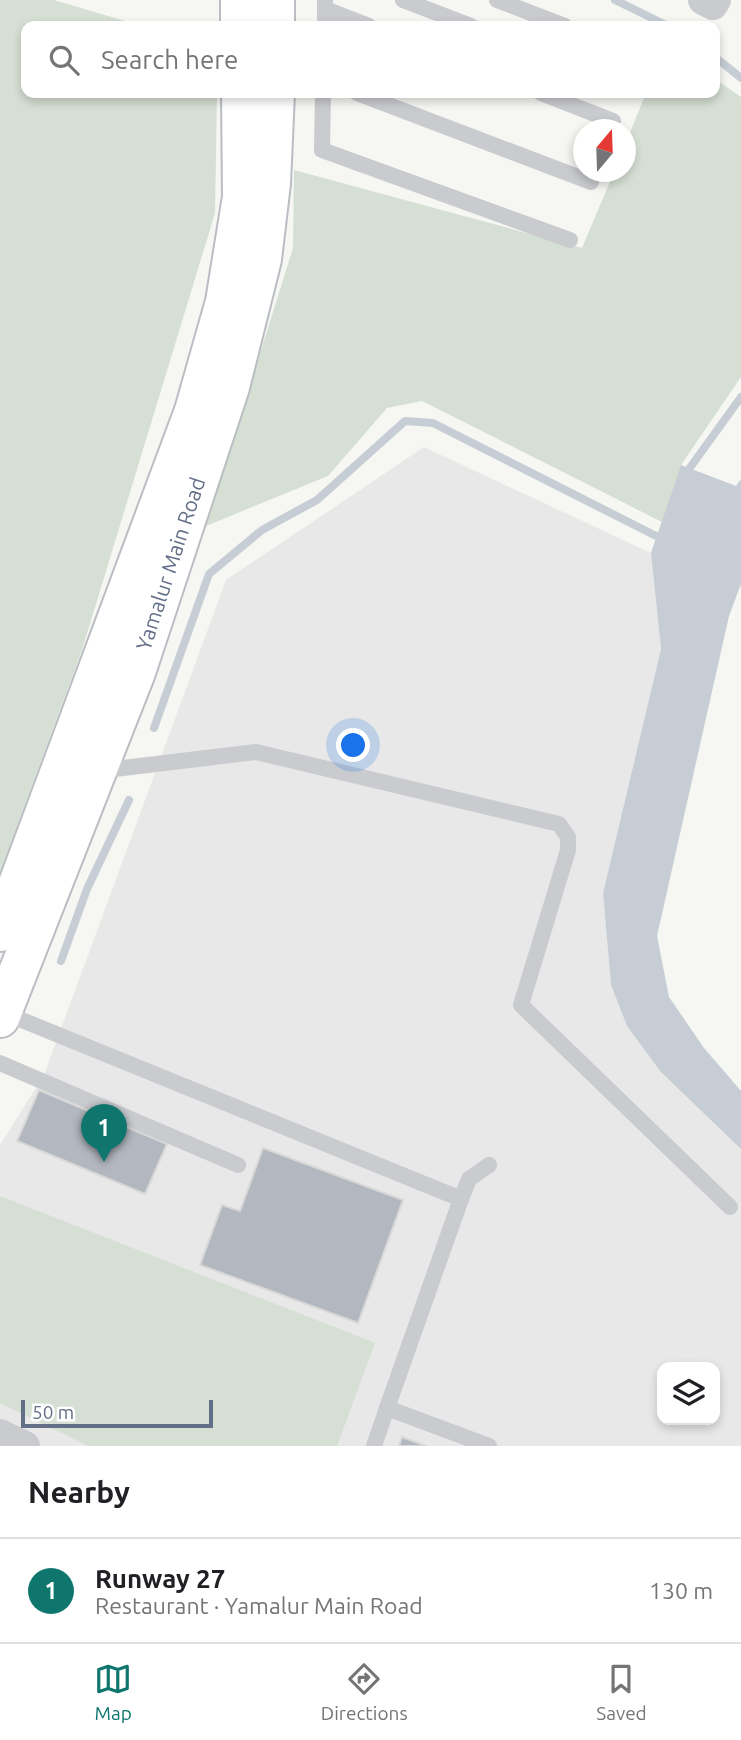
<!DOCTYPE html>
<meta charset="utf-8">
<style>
:root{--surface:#fff;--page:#f2f2f2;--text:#202124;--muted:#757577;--line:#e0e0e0;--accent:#0f766e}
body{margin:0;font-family:Ubuntu,sans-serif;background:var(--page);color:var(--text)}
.controls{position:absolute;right:21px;bottom:21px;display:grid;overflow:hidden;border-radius:14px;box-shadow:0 4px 10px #0003}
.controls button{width:63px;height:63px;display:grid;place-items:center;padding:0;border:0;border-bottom:2px solid var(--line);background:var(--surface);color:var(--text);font:35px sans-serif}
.compass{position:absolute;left:573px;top:119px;width:63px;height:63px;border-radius:50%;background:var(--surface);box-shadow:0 4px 10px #0003;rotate:19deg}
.scale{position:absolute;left:21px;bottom:18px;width:192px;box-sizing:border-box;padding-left:7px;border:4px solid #636f87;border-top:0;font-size:19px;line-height:24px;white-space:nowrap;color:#636f87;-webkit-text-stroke:5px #fff;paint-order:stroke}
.you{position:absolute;left:354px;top:746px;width:24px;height:24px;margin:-18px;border:5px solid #fff;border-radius:50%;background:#1a73e8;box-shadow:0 0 0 10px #1a73e833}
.badge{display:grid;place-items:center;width:46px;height:46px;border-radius:50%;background:var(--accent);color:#fff;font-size:23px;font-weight:700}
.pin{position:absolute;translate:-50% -58px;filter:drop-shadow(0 2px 4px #0008)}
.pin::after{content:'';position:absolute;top:37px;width:24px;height:21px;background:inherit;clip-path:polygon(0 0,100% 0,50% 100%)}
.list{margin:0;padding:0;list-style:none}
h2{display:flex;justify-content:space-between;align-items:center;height:91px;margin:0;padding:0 28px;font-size:30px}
h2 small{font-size:23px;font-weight:400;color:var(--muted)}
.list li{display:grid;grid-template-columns:46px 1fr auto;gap:21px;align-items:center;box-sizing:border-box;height:105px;padding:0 28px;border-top:2px solid var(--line)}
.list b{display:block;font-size:26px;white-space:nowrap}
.list p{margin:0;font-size:23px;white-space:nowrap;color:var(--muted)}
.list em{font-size:23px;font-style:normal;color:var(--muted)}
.icon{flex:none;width:38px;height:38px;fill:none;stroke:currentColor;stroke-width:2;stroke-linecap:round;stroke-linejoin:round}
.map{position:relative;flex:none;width:741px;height:1446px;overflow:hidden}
.search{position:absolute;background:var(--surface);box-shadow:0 4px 10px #0003;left:21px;right:21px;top:21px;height:77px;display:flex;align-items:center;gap:18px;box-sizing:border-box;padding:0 24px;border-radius:14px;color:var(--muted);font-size:26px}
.sheet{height:196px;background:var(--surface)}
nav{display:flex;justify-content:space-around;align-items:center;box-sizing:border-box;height:98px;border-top:2px solid var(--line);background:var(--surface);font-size:19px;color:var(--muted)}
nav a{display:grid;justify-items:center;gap:4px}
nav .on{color:var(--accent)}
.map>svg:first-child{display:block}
</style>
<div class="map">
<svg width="741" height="1446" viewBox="0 0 741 1446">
<rect width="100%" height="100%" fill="#f6f7f3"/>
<path fill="#e7e8e7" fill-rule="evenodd" d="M424 447 651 553 661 649 603 893 611 985 627 1026 661 1071 741 1149V1446H0V1145L44 1075 226 580ZM662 1367H715V1420H662Z"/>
<g fill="#d6dfd4">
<path d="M0 0H54L142 26H26V93H217L215 213 82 650 0 872Z"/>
<path d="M715 79 741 97V377L681 465 662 522 422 401 387 408 328 476 206 526 293 248 294 170 582 248 614 172H626V142L646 93H715Z"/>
<path d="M0 1196 375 1343 337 1446H88L0 1403Z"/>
</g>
<path fill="#c6cdd4" d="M681 465 736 486 741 479V584L729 616 657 936 669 997 704 1048 741 1091V1149L661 1072 627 1026 611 985 603 893 661 649 651 553Z"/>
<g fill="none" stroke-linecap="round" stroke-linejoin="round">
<g stroke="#c6cdd4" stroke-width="8">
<path d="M615 0 668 26"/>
<path d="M715 57 741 78"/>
<path d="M684 476 741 397"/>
<path d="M154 728 209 574 262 530 317 500 405 421 433 423 664 540"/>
<path d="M61 961 87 889 129 800"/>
</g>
</g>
<g fill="#b3b8c0" stroke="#d8d8d6" stroke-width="2">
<path d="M39 1090 167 1144 145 1194 17 1141Z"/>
<path d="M263 1148 403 1200 358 1323 200 1265 222 1205 240 1211Z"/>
<path d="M402 1437 426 1446H399Z"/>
</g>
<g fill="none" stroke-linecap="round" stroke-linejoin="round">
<g stroke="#babdc4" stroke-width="42">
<g id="secondary">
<path d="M240 0V26"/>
<path d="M275 0V26"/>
<path d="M0 932 194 411 225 302 242 197 241 93"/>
<path d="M0 1018 136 672 230 387 262 259 271 183 275 93"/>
</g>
</g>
<g stroke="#c9cbcf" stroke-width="16">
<path d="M403 0 471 26"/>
<path d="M497 0 565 26"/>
<path d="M325 9 369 26"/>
<path d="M325 26V0"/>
<path d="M323 93 322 150 570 240"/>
<path d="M357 93 591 182"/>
<path d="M541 93 613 121"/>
<path d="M98 771 256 752 559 824 568 837V850L521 1005 730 1207"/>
<path d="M2 1012 461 1199 469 1179 489 1165"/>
<path d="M0 1063 238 1165"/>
<path d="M387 1408 461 1199"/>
<path d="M374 1446 387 1408 489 1446"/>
</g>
<g stroke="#c9cbcf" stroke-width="30">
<path d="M703 0 713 5 716 0"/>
<path d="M0 1434 25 1446"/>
</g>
<use href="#secondary" stroke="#fff" stroke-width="38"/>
</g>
<g text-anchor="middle" stroke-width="7" stroke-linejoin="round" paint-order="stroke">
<g font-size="21" fill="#636f87" stroke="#fff">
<text transform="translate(171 564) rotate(-72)" y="7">Yamalur Main Road</text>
</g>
</g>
</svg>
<div class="controls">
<button><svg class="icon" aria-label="layers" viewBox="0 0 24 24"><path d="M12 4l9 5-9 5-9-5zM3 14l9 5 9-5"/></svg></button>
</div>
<svg class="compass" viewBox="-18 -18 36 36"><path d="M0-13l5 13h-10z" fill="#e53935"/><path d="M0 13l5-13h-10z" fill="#757577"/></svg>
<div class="scale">50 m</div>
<div class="you"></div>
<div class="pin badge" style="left:104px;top:1162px">1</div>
<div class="search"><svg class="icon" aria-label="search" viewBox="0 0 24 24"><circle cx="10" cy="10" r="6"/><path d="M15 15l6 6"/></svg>Search here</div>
</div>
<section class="sheet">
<h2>Nearby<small></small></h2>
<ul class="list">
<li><span class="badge">1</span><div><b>Runway 27</b><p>Restaurant · Yamalur Main Road</p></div><em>130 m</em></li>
</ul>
</section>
<nav>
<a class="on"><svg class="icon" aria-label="map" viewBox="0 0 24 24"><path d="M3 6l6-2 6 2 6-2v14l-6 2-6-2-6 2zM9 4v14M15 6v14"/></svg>Map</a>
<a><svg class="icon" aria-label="directions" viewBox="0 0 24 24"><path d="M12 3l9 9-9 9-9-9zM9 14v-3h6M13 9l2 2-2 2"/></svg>Directions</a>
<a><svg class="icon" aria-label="saved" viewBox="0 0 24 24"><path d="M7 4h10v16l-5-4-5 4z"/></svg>Saved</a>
</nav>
